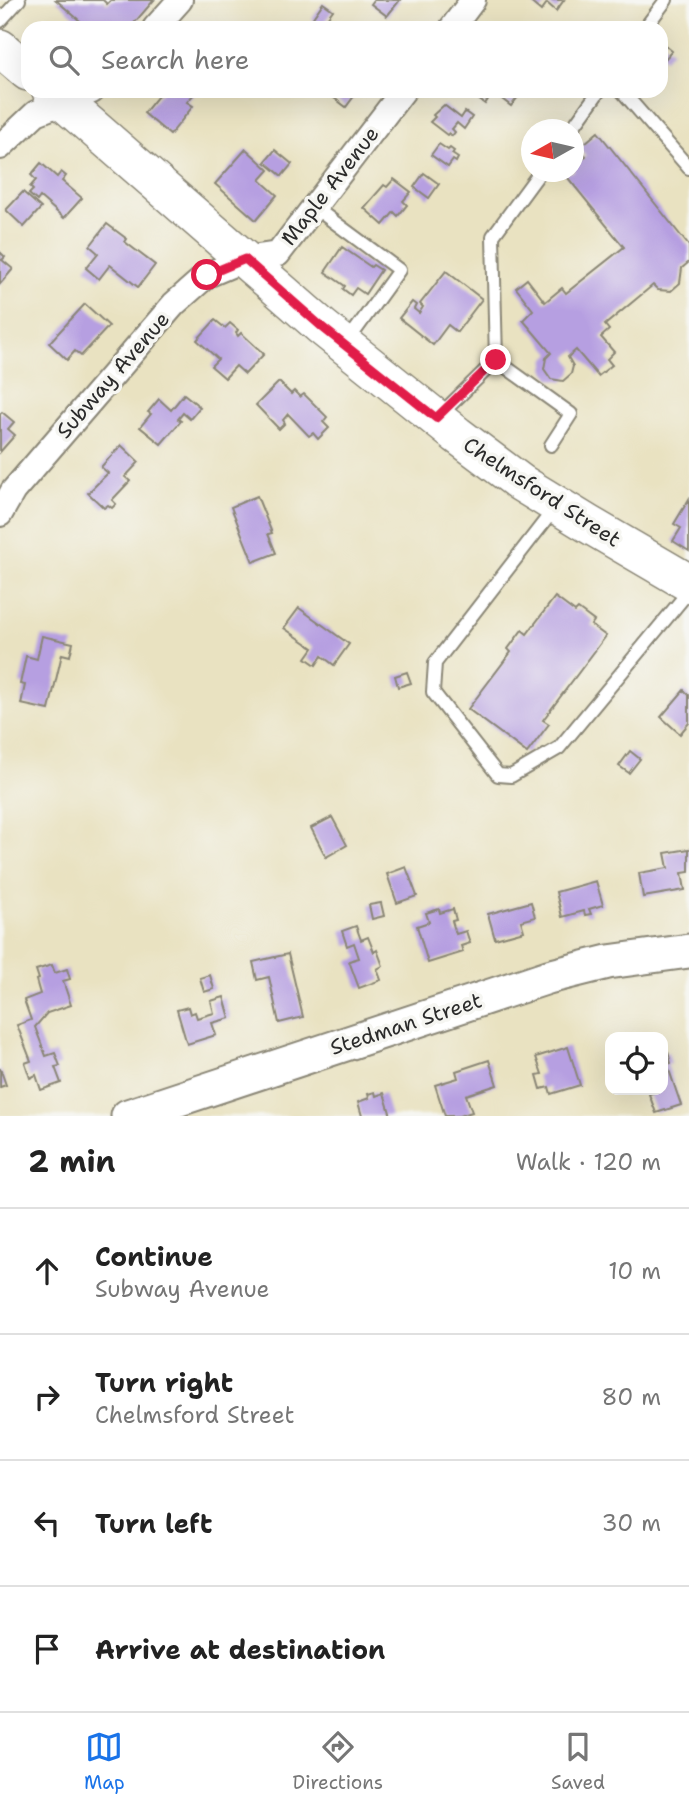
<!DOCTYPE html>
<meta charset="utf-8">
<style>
:root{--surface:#fff;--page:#f6f6f6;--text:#222;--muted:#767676;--line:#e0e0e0;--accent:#1a73e8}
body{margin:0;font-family:"Shantell Sans",sans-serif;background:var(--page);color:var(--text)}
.controls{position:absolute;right:21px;bottom:21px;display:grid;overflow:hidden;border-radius:14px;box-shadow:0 7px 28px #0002}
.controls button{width:63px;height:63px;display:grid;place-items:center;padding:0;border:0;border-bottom:2px solid var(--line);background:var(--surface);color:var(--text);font:35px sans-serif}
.compass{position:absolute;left:521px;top:119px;width:63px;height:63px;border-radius:50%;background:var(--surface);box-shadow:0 7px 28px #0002;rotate:262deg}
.stop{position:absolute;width:21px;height:21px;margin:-16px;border:5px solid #e11d48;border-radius:50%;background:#fff}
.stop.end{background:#e11d48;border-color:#fff;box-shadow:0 2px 7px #0008}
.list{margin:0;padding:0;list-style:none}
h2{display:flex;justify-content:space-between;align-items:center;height:91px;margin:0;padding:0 28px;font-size:30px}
h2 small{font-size:23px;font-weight:400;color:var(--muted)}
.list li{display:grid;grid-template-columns:46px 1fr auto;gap:21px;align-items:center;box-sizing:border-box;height:126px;padding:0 28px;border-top:2px solid var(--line)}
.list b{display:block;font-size:26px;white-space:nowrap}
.list p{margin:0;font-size:23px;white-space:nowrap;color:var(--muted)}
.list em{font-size:23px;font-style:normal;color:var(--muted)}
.icon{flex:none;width:38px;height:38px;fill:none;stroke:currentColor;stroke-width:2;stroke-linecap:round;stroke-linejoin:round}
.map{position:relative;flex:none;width:689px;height:1116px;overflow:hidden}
.search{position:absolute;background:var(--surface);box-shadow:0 7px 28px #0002;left:21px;right:21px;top:21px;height:77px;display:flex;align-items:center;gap:18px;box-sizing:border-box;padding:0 24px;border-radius:21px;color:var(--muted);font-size:26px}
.sheet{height:595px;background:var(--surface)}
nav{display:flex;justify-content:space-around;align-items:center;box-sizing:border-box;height:98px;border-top:2px solid var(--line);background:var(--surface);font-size:19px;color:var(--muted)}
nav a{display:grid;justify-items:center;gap:4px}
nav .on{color:var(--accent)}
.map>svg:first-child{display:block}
</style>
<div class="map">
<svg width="689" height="1116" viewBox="0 0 689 1116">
<rect width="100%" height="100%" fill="#f6f6f2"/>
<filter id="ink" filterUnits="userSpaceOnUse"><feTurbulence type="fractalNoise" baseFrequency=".0143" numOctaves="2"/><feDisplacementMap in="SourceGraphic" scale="14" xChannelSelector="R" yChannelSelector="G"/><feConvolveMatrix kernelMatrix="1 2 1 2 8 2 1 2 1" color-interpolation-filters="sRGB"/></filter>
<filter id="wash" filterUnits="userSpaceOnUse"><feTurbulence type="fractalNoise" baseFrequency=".00686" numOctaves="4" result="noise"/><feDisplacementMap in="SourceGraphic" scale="28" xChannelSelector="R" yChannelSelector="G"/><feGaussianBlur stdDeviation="1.57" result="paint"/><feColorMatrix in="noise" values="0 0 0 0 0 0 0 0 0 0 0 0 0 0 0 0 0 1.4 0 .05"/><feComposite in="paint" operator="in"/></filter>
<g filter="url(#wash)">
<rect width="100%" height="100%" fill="#e9e2c1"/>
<g id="blocks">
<g fill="#b69fe1">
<path d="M56 0H103L107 4 111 0H154L130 28H88Z"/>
<path d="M374 0H400L387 16 371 4Z"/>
<path d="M528 0H564L556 11 547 3 541 11Z"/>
<path d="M323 3 333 10 321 26 312 19Z"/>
<path d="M661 42 672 51 665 59 661 55Z"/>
<path d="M162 91H189L194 94 187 102 193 106 170 135 144 113Z"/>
<path d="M325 91H355L357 92 346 107Z"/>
<path d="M467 91H519L521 93 511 106 493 92 485 104Z"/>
<path d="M444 105 461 118 465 112 472 117 464 129 457 123 452 129 455 132 452 136 449 133 447 135 430 122 435 117 433 115Z"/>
<path d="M598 132 689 246V262L682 268 680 283 671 291 658 290 653 285 605 325 609 330 601 337 614 352 607 359 612 365 598 376 576 350 568 357 573 366 571 374 563 381 551 379 544 369 546 358 551 353 523 320 533 310 516 288 527 279 545 302 562 288 566 293 624 247 564 173 574 172V166L586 156 579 148Z"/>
<path d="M439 144 448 150 450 148 454 151 452 154 458 158 456 162 453 160 448 167 431 155Z"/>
<path d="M246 149 269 170 260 180 277 195 256 220 215 184Z"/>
<path d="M275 150 292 164 282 176 265 162Z"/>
<path d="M41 163 57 177 61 172 66 176 62 181 82 198 64 218 40 197 37 201 29 194 33 190 30 187 36 180 31 175Z"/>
<path d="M424 173 439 184 429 198 414 187Z"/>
<path d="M394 179 411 192 403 201 407 205 398 216 394 212 383 225 364 208 384 185 387 187Z"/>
<path d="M23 192 41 208 24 227 6 210Z"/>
<path d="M107 224 127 239 125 242 155 265 138 287 110 265 99 279 86 268 98 253 90 246Z"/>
<path d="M342 247 371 267 373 265 381 270 365 294 356 288 351 295 343 289 345 286 325 272Z"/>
<path d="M0 252 5 257 2 260 13 269 0 284Z"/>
<path d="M446 271 482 299 457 332 448 325 433 345 399 318 412 302 416 305 414 309 419 313 423 307 420 304Z"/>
<path d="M85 304 109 326 81 356 75 351 67 360 49 343Z"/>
<path d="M215 320 225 328 230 323 238 330 236 333 238 336 241 333 264 354 245 374 236 366 225 378 211 366 218 359 197 340Z"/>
<path d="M279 382 291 394 294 391 300 397 304 394 327 417 323 422 329 428 318 439 313 433 309 436 288 414 283 420 285 423 279 429 256 405Z"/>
<path d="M184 394 200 407 190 419 183 413 178 419 181 421 161 444 140 427 151 414 148 412 159 399 171 410Z"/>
<path d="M2 412 14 422 8 429 15 435 0 452V414Z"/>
<path d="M121 445 139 462 125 477 130 481 112 500 116 504 112 508 108 505 104 508 88 493 108 473 101 467Z"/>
<path d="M257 496 272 533 268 534 276 553 253 562 231 507Z"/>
<path d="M689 499V551L673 541 681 528 674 524Z"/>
<path d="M555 597 575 612 578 609 594 621 591 625 606 636 543 720 549 724 527 753 468 709 511 652 508 649 522 630 527 634Z"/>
<path d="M299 608 349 644 334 665 322 656 316 665 306 658 313 648 284 628Z"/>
<path d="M42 636 73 643 70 656 62 654 49 710 21 704 25 685 20 684 26 656 37 659Z"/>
<path d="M407 672 411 683 398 687 395 676Z"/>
<path d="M684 690 689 695V723L680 734 661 717Z"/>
<path d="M630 751 640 759 629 773 619 766Z"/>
<path d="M332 817 347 845 326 857 311 828Z"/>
<path d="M689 849V872L682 873 685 890 643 897 639 873 668 868 665 853Z"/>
<path d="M406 867 417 896 397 903 387 874Z"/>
<path d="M596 881 603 905 589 909 591 914 585 915 584 911 562 917 556 892Z"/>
<path d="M531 902 535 917 521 921 524 931 495 939 488 914Z"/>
<path d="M381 903 384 916 372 919 369 905Z"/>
<path d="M439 909 440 913 453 909 456 920 452 921 456 934 466 931 470 943 461 946 463 952 428 963 417 926 429 922 426 913Z"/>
<path d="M356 926 361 940 368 937 374 952 377 950 383 966 377 969 381 980 359 988 349 961 359 958 354 943 347 946 342 931Z"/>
<path d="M288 954 303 1017 279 1023 269 977 257 980 253 962Z"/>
<path d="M52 965 55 973 67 969 70 979 63 981 71 1005 47 1013 35 1027 46 1056 55 1053 60 1066 55 1067 61 1083 41 1090 36 1075 30 1078 25 1063 31 1061 17 1025 31 1020 24 1000 40 994 36 980 39 979 36 970Z"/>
<path d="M210 975 214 989 204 992 200 978Z"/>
<path d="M224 997 230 1018 212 1023 216 1035 187 1044 177 1010 188 1007 190 1014 195 1012 197 1018 214 1013 211 1001Z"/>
<path d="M568 1047 580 1085 551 1094 549 1087 541 1089 537 1075 542 1074 536 1057Z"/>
<path d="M668 1052 671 1063 667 1064 681 1105 656 1113 649 1094 655 1092 654 1090H663V1054Z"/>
<path d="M489 1060 497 1085 466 1095 472 1112 459 1116H445L435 1085 458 1078 456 1071Z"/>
<path d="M0 1068 6 1085 0 1087Z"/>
<path d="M375 1092 376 1096 384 1093 391 1116H362L358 1102 369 1098 368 1094Z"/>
</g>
</g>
</g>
<g filter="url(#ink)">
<use href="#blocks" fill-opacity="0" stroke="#8a8676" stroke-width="2"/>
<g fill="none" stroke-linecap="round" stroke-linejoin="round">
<g stroke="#8a8676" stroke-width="16">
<g id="service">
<path d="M0 21 19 0"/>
<path d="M645 28 666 0"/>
<path d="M622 91 689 168"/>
<path d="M571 130 599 91"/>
<path d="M314 207 399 270 347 342"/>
<path d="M496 360 571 414 551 445"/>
<path d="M439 416 496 360 493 236 540 172"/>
<path d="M555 508 435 663 433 692 498 775 511 776 559 748 689 591"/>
</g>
</g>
<g stroke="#8a8676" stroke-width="28">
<g id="minor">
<path d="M155 28 180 0"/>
<path d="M452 28 473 0"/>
<path d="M0 147 36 113 92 91"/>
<path d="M0 514 13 491 174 304 207 275 245 259 278 254 403 91"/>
</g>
</g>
<g stroke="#8a8676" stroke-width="37">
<path id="secondary" d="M128 1116 548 977 608 962 689 951"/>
</g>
<g stroke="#8a8676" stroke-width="40">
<g id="primary">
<path d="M0 48 28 72"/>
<path d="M51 91 322 327 457 435 521 483 588 524 689 583"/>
</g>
</g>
<use href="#service" stroke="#fff" stroke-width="12"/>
<use href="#minor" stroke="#fff" stroke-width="24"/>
<use href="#secondary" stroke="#fff" stroke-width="33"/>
<use href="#primary" stroke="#fff" stroke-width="37"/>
</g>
</g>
<g fill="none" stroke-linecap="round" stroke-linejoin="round" filter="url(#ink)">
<path stroke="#e11d48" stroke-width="9" d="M207 275 245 259 322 327 436 418 496 360"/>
</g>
<g text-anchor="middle" stroke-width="7" stroke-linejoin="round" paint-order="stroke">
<g font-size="21" fill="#2b2b2b" stroke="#f6f6f2">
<text transform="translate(330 186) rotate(-52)" y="7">Maple Avenue</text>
<text transform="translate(113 375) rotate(-49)" y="7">Subway Avenue</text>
<text transform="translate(542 492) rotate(33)" y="7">Chelmsford Street</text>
<text transform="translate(406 1024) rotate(-18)" y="7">Stedman Street</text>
</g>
</g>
</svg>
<div class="controls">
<button><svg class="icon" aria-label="locate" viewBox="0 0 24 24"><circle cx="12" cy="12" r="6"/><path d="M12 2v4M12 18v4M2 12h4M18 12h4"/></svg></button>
</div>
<svg class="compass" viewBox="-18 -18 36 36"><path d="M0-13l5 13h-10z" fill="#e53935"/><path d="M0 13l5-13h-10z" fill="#767676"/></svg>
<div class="stop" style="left:207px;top:275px"></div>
<div class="stop end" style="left:496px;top:360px"></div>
<div class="search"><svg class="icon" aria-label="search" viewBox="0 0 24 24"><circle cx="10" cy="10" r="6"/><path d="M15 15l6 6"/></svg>Search here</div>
</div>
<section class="sheet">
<h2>2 min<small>Walk · 120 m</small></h2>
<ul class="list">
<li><svg class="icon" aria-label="ahead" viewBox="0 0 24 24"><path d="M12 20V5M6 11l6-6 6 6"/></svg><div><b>Continue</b><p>Subway Avenue</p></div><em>10 m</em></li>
<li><svg class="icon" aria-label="right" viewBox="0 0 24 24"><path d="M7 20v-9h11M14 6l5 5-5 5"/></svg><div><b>Turn right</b><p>Chelmsford Street</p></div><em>80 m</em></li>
<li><svg class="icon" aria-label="left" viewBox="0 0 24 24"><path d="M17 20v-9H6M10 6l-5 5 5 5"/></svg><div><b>Turn left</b></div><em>30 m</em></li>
<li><svg class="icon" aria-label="arrive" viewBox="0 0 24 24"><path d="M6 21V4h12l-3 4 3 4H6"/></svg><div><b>Arrive at destination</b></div></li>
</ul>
</section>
<nav>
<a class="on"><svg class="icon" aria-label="map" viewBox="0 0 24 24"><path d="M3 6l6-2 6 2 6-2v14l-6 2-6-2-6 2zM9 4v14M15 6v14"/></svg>Map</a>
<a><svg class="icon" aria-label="directions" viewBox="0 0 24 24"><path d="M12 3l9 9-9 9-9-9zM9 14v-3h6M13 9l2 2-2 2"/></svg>Directions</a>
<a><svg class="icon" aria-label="saved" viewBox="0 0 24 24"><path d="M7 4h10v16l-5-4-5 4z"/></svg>Saved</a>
</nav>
